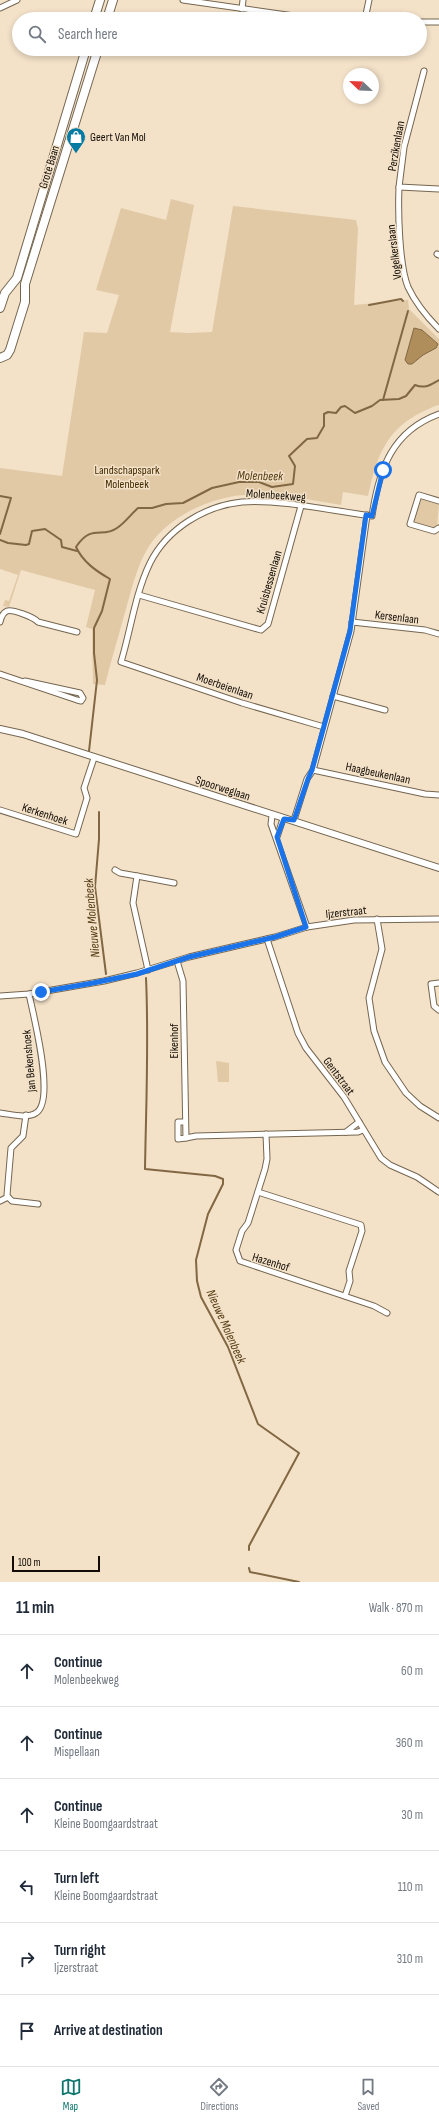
<!DOCTYPE html>
<meta charset="utf-8">
<style>
:root{--surface:#fff;--page:#f2f2f3;--text:#1f2937;--muted:#747a83;--line:#e0e1e3;--accent:#0f766e}
body{margin:0;font-family:"Sofia Sans Condensed",sans-serif;background:var(--page);color:var(--text)}
.compass{position:absolute;left:343px;top:68px;width:36px;height:36px;border-radius:50%;background:var(--surface);box-shadow:0 2px 6px #0003;rotate:293deg}
.scale{position:absolute;left:12px;bottom:10px;width:88px;box-sizing:border-box;padding-left:4px;border:2px solid #130d05;border-top:0;font-size:11px;line-height:14px;white-space:nowrap;color:#130d05;-webkit-text-stroke:3px #f3e1c8;paint-order:stroke}
.stop{position:absolute;width:12px;height:12px;margin:-9px;border:3px solid #1a73e8;border-radius:50%;background:#fff}
.stop.end{background:#1a73e8;border-color:#fff;box-shadow:0 1px 4px #0008}
.list{margin:0;padding:0;list-style:none}
h2{display:flex;justify-content:space-between;align-items:center;height:52px;margin:0;padding:0 16px;font-size:17px}
h2 small{font-size:13px;font-weight:400;color:var(--muted)}
.list li{display:grid;grid-template-columns:26px 1fr auto;gap:12px;align-items:center;box-sizing:border-box;height:72px;padding:0 16px;border-top:1px solid var(--line)}
.list b{display:block;font-size:15px;white-space:nowrap}
.list p{margin:0;font-size:13px;white-space:nowrap;color:var(--muted)}
.list em{font-size:13px;font-style:normal;color:var(--muted)}
.icon{flex:none;width:22px;height:22px;fill:none;stroke:currentColor;stroke-width:2;stroke-linecap:round;stroke-linejoin:round}
.map{position:relative;flex:none;width:439px;height:1582px;overflow:hidden}
.search{position:absolute;background:var(--surface);box-shadow:0 2px 6px #0003;left:12px;right:12px;top:12px;height:44px;display:flex;align-items:center;gap:10px;box-sizing:border-box;padding:0 14px;border-radius:22px;color:var(--muted);font-size:15px}
.sheet{height:484px;background:var(--surface)}
nav{display:flex;justify-content:space-around;align-items:center;box-sizing:border-box;height:56px;border-top:1px solid var(--line);background:var(--surface);font-size:11px;color:var(--muted)}
nav a{display:grid;justify-items:center;gap:2px}
nav .on{color:var(--accent)}
.map>svg:first-child{display:block}
</style>
<div class="map">
<svg width="439" height="1582" viewBox="0 0 439 1582">
<rect width="100%" height="100%" fill="#f3e1c8"/>
<g fill="#e1c9a6">
<path d="M171 199 194 205 170 332 188 333 212 332 233 206 356 220 358 229 354 305 408 300 409 309 439 339V405C433 406 427 410 422 412 385 430 376 459 368 496L343 492 341 505C309 500 277 492 245 495 213 497 177 513 156 537 139 556 133 585 126 609 119 635 111 660 105 685L93 684 92 629 86 627 95 590 21 570 9 607 3 606 5 600 9 601 18 575 0 569V468L62 476 84 332 107 333 119 295 96 290 121 208 166 220Z"/>
<path d="M422 498 439 503 437 527 434 529 415 523 414 521Z"/>
<path d="M216 1061 229 1063V1082H218Z"/>
</g>
<path fill="#b08e5c" stroke="#816742" d="M414 328 422 330 438 344 436 348 423 355 412 364H408L405 360Z"/>
<g fill="none" stroke-linecap="round" stroke-linejoin="round">
<g stroke="#816742" stroke-width="2">
<path d="M369 305 401 299 403 301"/>
<path d="M383 400 408 311"/>
<path d="M0 496 11 498 0 534"/>
<path d="M0 540 8 543 26 545 29 544 32 531 45 529 61 540 62 547 77 551"/>
<path d="M89 751 97 680 94 653V628L102 611 110 579C96 571 83 562 76 547 92 523 102 539 117 528 125 523 131 514 138 508H152L166 504 183 503 212 488 239 482H259L272 487 293 484 295 466 289 456 307 439 317 438 324 426V414L328 412 336 413 341 407 345 406 355 413 372 406 380 400 399 399 406 396 415 385C425 389 430 385 439 380"/>
<path d="M99 812V839L95 887 106 974"/>
<path d="M146 978C149 1042 146 1106 145 1169L215 1176 223 1179V1184L208 1214 196 1260 197 1281 201 1297 228 1347 258 1424 299 1453 249 1546V1550"/>
<path d="M249 1568 250 1572 299 1582"/>
</g>
<g stroke="#756650" stroke-width="7">
<g id="minor">
<path d="M183 0 315 19"/>
<path d="M0 8 17 0"/>
<path d="M242 9 243 0"/>
<path d="M365 19 369 0"/>
<path d="M420 22H439"/>
<path d="M424 71 404 147 399 187 439 189"/>
<path d="M399 187C398 211 399 265 408 287 416 304 427 317 439 329"/>
<path d="M437 254 439 255"/>
<path d="M439 501 419 495 410 524 434 531 439 528"/>
<path d="M139 595 261 630 268 624 301 506"/>
<path d="M0 622C1 618 2 613 7 611 12 609 34 617 38 622L77 632"/>
<path d="M352 622 425 630 439 634"/>
<path d="M0 674 77 700 81 701 83 698 80 693 25 681"/>
<path d="M333 696 385 710"/>
<path d="M324 727 242 703 121 662C131 629 135 594 150 563 167 529 204 506 242 502 280 499 333 511 372 516 379 469 392 431 439 414"/>
<path d="M313 770 425 794 439 795"/>
<path d="M0 810 76 834 87 798 84 788 94 758"/>
<path d="M272 816 271 824 307 927"/>
<path d="M294 820 307 779 313 770 351 631 367 515"/>
<path d="M277 837 283 819"/>
<path d="M115 870 120 873 137 876"/>
<path d="M377 919 382 949 369 998 374 1031 385 1062 406 1093 420 1106 439 1118"/>
<path d="M267 939 298 1033 306 1048 344 1097 381 1158 390 1165 417 1177 439 1192"/>
<path d="M177 961 183 981 186 1138 196 1136 358 1132 363 1130"/>
<path d="M148 970 133 903 137 876 174 883"/>
<path d="M439 983 431 984 434 1006 439 1010"/>
<path d="M0 996 29 994 104 981 137 973 189 957 275 937 307 927 354 920 439 919"/>
<path d="M0 1113C10 1114 27 1119 36 1113 56 1101 33 1014 29 994"/>
<path d="M185 1122H178V1139L186 1138"/>
<path d="M346 1132 359 1122"/>
<path d="M266 1134 267 1159 265 1169 248 1223 242 1231 236 1250 240 1261 374 1306 387 1313"/>
<path d="M258 1192 361 1225 362 1231 349 1271 350 1281 345 1296"/>
<path d="M8 1197 7 1195 11 1148 23 1136 26 1115"/>
<path d="M0 1201 8 1197 12 1201 38 1204"/>
</g>
</g>
<g stroke="#756650" stroke-width="8">
<path id="tertiary" d="M0 729 23 734 439 868"/>
</g>
<g stroke="#756650" stroke-width="10">
<g id="primary">
<path d="M94 19 100 0"/>
<path d="M107 19 113 0"/>
<path d="M0 308 5 293 17 278 86 49"/>
<path d="M0 358 7 355 10 350 25 302V284L98 49"/>
</g>
</g>
<use href="#minor" stroke="#fff" stroke-width="5"/>
<use href="#tertiary" stroke="#fff" stroke-width="6"/>
<use href="#primary" stroke="#fff" stroke-width="8"/>
</g>
<g fill="none" stroke-linecap="round" stroke-linejoin="round">
<path stroke="#1a73e8" stroke-width="5" d="M41 992 93 983 137 974 189 957 275 937 306 927 277 837 284 819 294 820 308 779 312 770 350 631 366 515 372 516 383 470"/>
</g>
<defs>
<g id="shop-pin" transform="scale(1)"><path d="M0 17L-7.5 6A9.5 9.5 0 1 1 7.5 6Z" fill="#047ba3" stroke="#f3e1c8"/><path d="M-5-2.5h2.3a2.7 3.5 0 0 1 5.4 0H5L5.5 6h-11ZM-1.5-2.5h3a1.5 2.3 0 0 0-3 0Z" fill="#fff"/></g>
</defs>
<g fill-rule="evenodd">
<use href="#shop-pin" x="76" y="137"/>
</g>
<g text-anchor="middle" stroke-width="3" stroke-linejoin="round" paint-order="stroke">
<g font-size="12" fill="#130d05" stroke="#f3e1c8" text-anchor="start">
<text x="90" y="141">Geert Van Mol</text>
</g>
<g font-size="12" fill="#130d05" stroke="#f3e1c8">
<text transform="translate(396 146) rotate(-80)" y="4">Perzikenlaan</text>
<text transform="translate(49 167) rotate(-73)" y="4">Grote Baan</text>
<text transform="translate(394 252) rotate(-97)" y="4">Vogelkerslaan</text>
<text transform="translate(276 495) rotate(4)" y="4">Molenbeekweg</text>
<text transform="translate(269 582) rotate(-74)" y="4">Kruisbessenlaan</text>
<text transform="translate(397 617) rotate(7)" y="4">Kersenlaan</text>
<text transform="translate(225 686) rotate(19)" y="4">Moerbeienlaan</text>
<text transform="translate(378 773) rotate(12)" y="4">Haagbeukenlaan</text>
<text transform="translate(223 788) rotate(18)" y="4">Spoorweglaan</text>
<text transform="translate(45 814) rotate(18)" y="4">Kerkenhoek</text>
<text transform="translate(346 912) rotate(-6)" y="4">Ijzerstraat</text>
<text transform="translate(174 1041) rotate(-90)" y="4">Eikenhof</text>
<text transform="translate(29 1061) rotate(-95)" y="4">Jan Bekenshoek</text>
<text transform="translate(339 1076) rotate(53)" y="4">Gentstraat</text>
<text transform="translate(271 1262) rotate(17)" y="4">Hazenhof</text>
</g>
<g font-size="12" fill="#422b00" stroke="#f3e1c8">
<text x="127" y="474">Landschapspark<tspan x="127" dy="14">Molenbeek</tspan></text>
</g>
<g font-size="13" font-style="italic" fill="#523a11" stroke="#f3e1c8">
<text transform="translate(260 475) rotate(1)" y="5">Molenbeek</text>
<text transform="translate(91 918) rotate(-95)" y="5">Nieuwe Molenbeek</text>
<text transform="translate(227 1326) rotate(66)" y="5">Nieuwe Molenbeek</text>
</g>
</g>
</svg>
<svg class="compass" viewBox="-18 -18 36 36"><path d="M0-13l5 13h-10z" fill="#e53935"/><path d="M0 13l5-13h-10z" fill="#747a83"/></svg>
<div class="scale">100 m</div>
<div class="stop" style="left:383px;top:470px"></div>
<div class="stop end" style="left:41px;top:992px"></div>
<div class="search"><svg class="icon" aria-label="search" viewBox="0 0 24 24"><circle cx="10" cy="10" r="6"/><path d="M15 15l6 6"/></svg>Search here</div>
</div>
<section class="sheet">
<h2>11 min<small>Walk · 870 m</small></h2>
<ul class="list">
<li><svg class="icon" aria-label="ahead" viewBox="0 0 24 24"><path d="M12 20V5M6 11l6-6 6 6"/></svg><div><b>Continue</b><p>Molenbeekweg</p></div><em>60 m</em></li>
<li><svg class="icon" aria-label="ahead" viewBox="0 0 24 24"><path d="M12 20V5M6 11l6-6 6 6"/></svg><div><b>Continue</b><p>Mispellaan</p></div><em>360 m</em></li>
<li><svg class="icon" aria-label="ahead" viewBox="0 0 24 24"><path d="M12 20V5M6 11l6-6 6 6"/></svg><div><b>Continue</b><p>Kleine Boomgaardstraat</p></div><em>30 m</em></li>
<li><svg class="icon" aria-label="left" viewBox="0 0 24 24"><path d="M17 20v-9H6M10 6l-5 5 5 5"/></svg><div><b>Turn left</b><p>Kleine Boomgaardstraat</p></div><em>110 m</em></li>
<li><svg class="icon" aria-label="right" viewBox="0 0 24 24"><path d="M7 20v-9h11M14 6l5 5-5 5"/></svg><div><b>Turn right</b><p>Ijzerstraat</p></div><em>310 m</em></li>
<li><svg class="icon" aria-label="arrive" viewBox="0 0 24 24"><path d="M6 21V4h12l-3 4 3 4H6"/></svg><div><b>Arrive at destination</b></div></li>
</ul>
</section>
<nav>
<a class="on"><svg class="icon" aria-label="map" viewBox="0 0 24 24"><path d="M3 6l6-2 6 2 6-2v14l-6 2-6-2-6 2zM9 4v14M15 6v14"/></svg>Map</a>
<a><svg class="icon" aria-label="directions" viewBox="0 0 24 24"><path d="M12 3l9 9-9 9-9-9zM9 14v-3h6M13 9l2 2-2 2"/></svg>Directions</a>
<a><svg class="icon" aria-label="saved" viewBox="0 0 24 24"><path d="M7 4h10v16l-5-4-5 4z"/></svg>Saved</a>
</nav>
